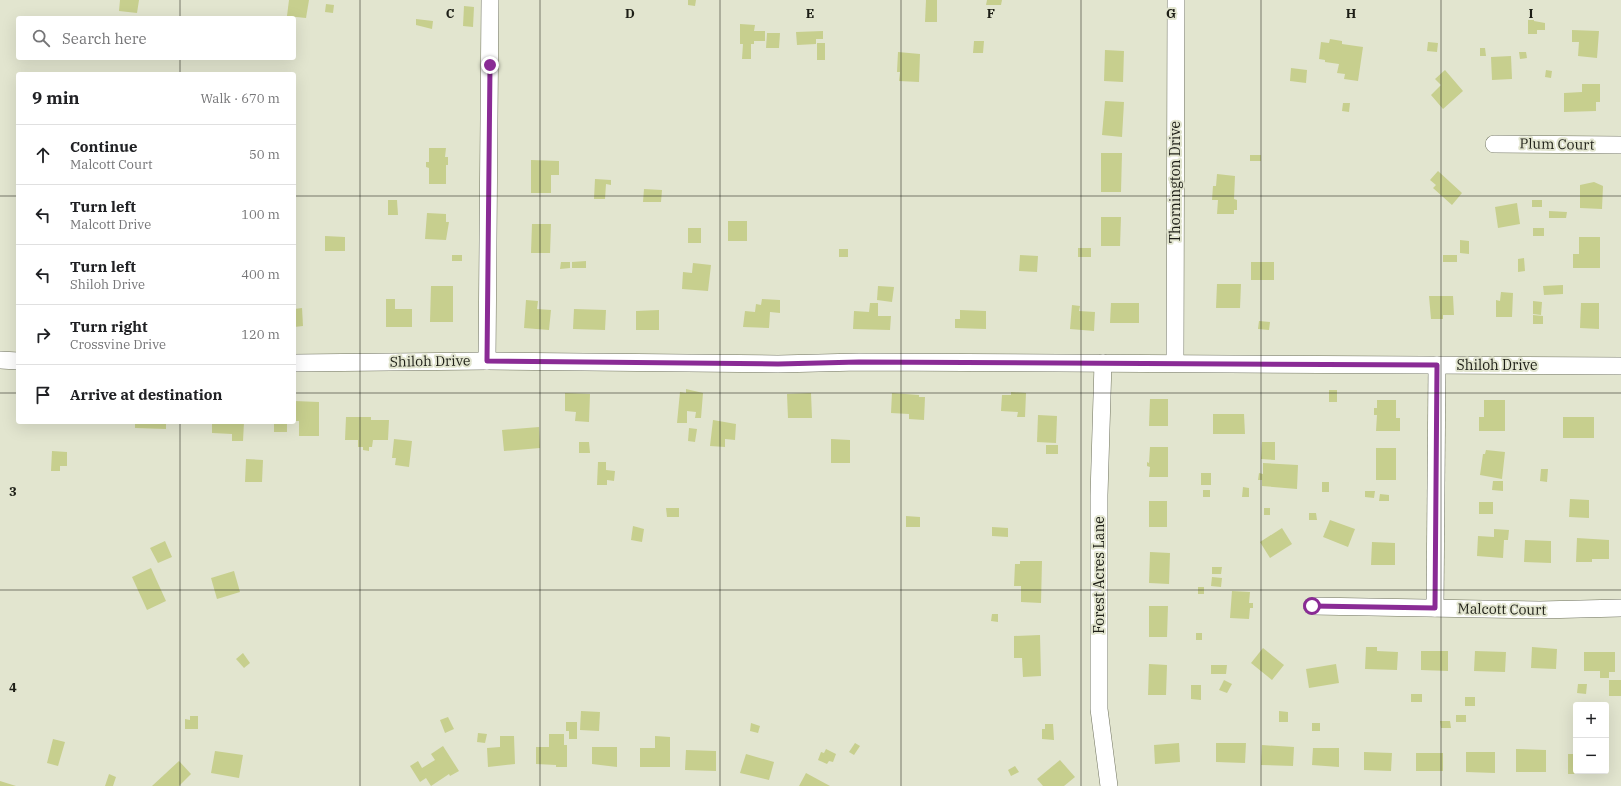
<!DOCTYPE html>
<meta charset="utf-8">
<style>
:root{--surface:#fff;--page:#f2f2f2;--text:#202124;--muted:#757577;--line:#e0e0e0}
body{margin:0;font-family:"IBM Plex Serif",serif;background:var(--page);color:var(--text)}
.controls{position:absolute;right:12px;bottom:12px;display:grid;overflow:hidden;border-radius:4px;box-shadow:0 4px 16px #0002}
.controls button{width:36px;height:36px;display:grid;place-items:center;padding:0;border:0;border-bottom:1px solid var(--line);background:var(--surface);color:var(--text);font:20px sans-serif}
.stop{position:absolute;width:12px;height:12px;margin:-9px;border:3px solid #8a2b95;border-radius:50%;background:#fff}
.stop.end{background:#8a2b95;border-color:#fff;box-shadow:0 1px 4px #0008}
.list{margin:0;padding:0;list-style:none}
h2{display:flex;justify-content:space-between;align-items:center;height:52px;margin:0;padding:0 16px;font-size:17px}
h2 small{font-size:13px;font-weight:400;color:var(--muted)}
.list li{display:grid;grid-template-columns:26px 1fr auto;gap:12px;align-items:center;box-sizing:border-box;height:60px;padding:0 16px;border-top:1px solid var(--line)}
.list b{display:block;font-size:15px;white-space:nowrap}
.list p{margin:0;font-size:13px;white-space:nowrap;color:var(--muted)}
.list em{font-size:13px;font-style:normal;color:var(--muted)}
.icon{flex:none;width:22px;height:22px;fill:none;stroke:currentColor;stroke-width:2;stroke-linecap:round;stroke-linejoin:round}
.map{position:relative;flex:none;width:1621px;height:786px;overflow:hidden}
.search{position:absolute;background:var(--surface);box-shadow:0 4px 16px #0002;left:16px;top:16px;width:280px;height:44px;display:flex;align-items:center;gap:10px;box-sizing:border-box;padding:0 14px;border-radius:4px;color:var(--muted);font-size:15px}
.panel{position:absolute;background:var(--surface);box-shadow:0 4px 16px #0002;left:16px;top:72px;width:280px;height:352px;border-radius:4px}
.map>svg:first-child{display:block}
</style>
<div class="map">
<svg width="1621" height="786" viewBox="0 0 1621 786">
<rect width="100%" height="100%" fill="#e2e5cf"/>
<g fill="#c7cf8e">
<path d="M120 0H139L137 13 119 11Z"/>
<path d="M289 0H309L306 18 287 16Z"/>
<path d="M688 0H696L695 6 688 5Z"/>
<path d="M926 0H937V22H925Z"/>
<path d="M987 0H1002L1001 5H986Z"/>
<path d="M326 4 334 5 333 13 325 12Z"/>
<path d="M464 6 474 7 473 27 463 26Z"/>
<path d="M1528 8H1533L1534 21 1545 23V30H1537V34H1528Z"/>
<path d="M416 19 433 21 432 29 416 25Z"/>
<path d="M740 24 755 25 754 31H765V41H754V44H751V59H742L743 44H740Z"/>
<path d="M1572 30 1599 31 1597 58 1578 56 1579 42H1572Z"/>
<path d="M823 31V39H816V44L797 45 796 32Z"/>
<path d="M767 33H780L779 48H766Z"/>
<path d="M1330 39 1342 41V44L1363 47 1358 81 1344 79 1345 74 1337 73 1339 64 1325 62V60L1319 59 1321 42 1329 43Z"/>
<path d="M974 41H984L983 53H973Z"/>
<path d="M1428 42 1438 43 1437 52 1427 51Z"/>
<rect x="817" y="43" width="8" height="17"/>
<path d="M1480 48H1485L1486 56H1480Z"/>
<path d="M1105 50 1124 51 1123 82 1104 81Z"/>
<path d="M898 52 920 54 919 82 899 81 900 72H897Z"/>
<path d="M1519 52H1526L1527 58 1520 59Z"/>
<path d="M1511 56 1512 79 1492 80 1491 57Z"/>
<path d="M1291 68 1307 70 1306 83 1290 81Z"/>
<path d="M1445 70 1463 91 1443 109 1431 95 1441 85 1435 79Z"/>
<path d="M1546 70 1552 71 1551 78 1545 77Z"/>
<path d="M1582 84H1600V102H1596V111L1564 112V93L1582 92Z"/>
<path d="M1105 101 1124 102 1122 137 1102 135Z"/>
<path d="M1343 103H1350L1349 112 1342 111Z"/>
<path d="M429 148H446L445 157H448V165H446V184H429V168L426 167V162H429Z"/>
<path d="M1101 153H1122L1121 192H1101Z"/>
<rect x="1250" y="155" width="11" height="6"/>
<path d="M531 160 559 161V175H551V193H531Z"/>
<path d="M1438 171 1462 193 1452 205 1433 188 1436 185 1430 180Z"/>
<path d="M1217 174 1235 176 1234 199 1237 200V210H1234V214H1217L1218 200H1212L1213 186H1216Z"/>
<path d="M595 179 611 180V185L606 184 605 199H594Z"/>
<path d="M1594 182 1603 186 1602 209 1580 208V185Z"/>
<path d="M644 189 662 190 661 202H643Z"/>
<path d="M388 200H397L398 215H388Z"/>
<rect x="1532" y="200" width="10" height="7"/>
<path d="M1517 203 1520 224 1498 228 1495 207Z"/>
<path d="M1549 211 1567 212 1566 218H1549Z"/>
<path d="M427 213 446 214V222H449L446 240 425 239Z"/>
<path d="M1101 217H1121L1120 246H1101Z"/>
<rect x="728" y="221" width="19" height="20"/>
<path d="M532 224H551L550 253H531Z"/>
<rect x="688" y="228" width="13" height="15"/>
<rect x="1533" y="228" width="11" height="8"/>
<path d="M325 236 345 237V251H325Z"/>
<path d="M1579 237H1600V268H1573V254H1579Z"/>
<path d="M1460 240 1469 241V254L1460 253Z"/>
<rect x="1078" y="248" width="13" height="9"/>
<rect x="839" y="249" width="9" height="8"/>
<rect x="452" y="255" width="10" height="6"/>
<path d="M1020 255 1038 256 1037 272 1019 271Z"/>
<rect x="1443" y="255" width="14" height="7"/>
<path d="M1524 258 1525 271 1518 272V259Z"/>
<path d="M586 261V268H572V262Z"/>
<path d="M561 262H570V268L560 269Z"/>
<rect x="1251" y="262" width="23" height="18"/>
<path d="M693 263 711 265 708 291 682 289 683 272 692 273Z"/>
<path d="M1217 284H1241L1240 308H1216Z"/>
<path d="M1563 285V294L1544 295 1543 286Z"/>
<path d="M431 286H453V322H430Z"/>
<path d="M878 286 894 287 892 302 877 300Z"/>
<path d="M1501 292 1513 293 1512 317H1496V300L1500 301Z"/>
<path d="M1429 296H1453L1454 315H1443V319H1431Z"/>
<path d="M386 299H395V309H412V327H386Z"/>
<path d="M762 299 780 300V313L770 312 769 328 743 327 745 311 755 312 756 304 761 305Z"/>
<path d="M526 300 538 301 537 309 551 310 549 330 524 328Z"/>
<path d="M1533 301 1542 302 1541 315 1533 314Z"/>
<path d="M870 303H878V316H891L890 330 853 329 854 311 869 312Z"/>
<path d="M1111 303H1139V323H1110Z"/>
<path d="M1581 303H1599V329L1580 328Z"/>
<path d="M1072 305 1080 306 1079 311 1095 312 1094 331 1070 329Z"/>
<path d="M302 308 303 326 294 327V309Z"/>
<path d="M574 309 606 310 605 330 573 329Z"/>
<path d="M659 310V330H636V311Z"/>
<path d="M960 310 986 311V329L955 328V319H960Z"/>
<path d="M1533 315 1543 316V324H1533Z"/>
<path d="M1259 321 1270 322 1269 330 1258 329Z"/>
<path d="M686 389 703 393 701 418H695L696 412 687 411V423H677L680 392 686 393Z"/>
<rect x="1329" y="390" width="8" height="12"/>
<path d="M1011 392 1026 393 1025 417H1017L1018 412 1001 411 1002 395H1011Z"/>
<path d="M565 393 590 394 589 422 575 421 576 412 565 411Z"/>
<path d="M811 393 812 418H788L787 394Z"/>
<path d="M892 393 919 395V397H925L924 420 909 419V414L891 413Z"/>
<path d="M1150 399H1168V426H1149Z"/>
<path d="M1377 400H1396V418H1400V431H1376L1377 415H1374V408H1377Z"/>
<path d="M1484 400H1505V431H1479V417H1484Z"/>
<path d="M294 401 319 402V436H299V421H294Z"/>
<path d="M1213 414H1244L1245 434H1213Z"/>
<path d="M1038 415 1057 416 1056 443 1037 442Z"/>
<path d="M346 417H371V420H389L388 440H373L372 447H369V451L363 450V447H358V440H345Z"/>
<rect x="1563" y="417" width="31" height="21"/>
<path d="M713 420 736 424 735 440 725 439V447L710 446Z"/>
<path d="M135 422H166V429L135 428Z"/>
<path d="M212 422H244L243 441H232V434L212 433Z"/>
<rect x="274" y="422" width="13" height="10"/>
<path d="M539 427 540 448 504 451 502 430Z"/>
<path d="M689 428 697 429 695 442 688 441Z"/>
<path d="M394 439 412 441 409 467 395 465 396 458H392Z"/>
<path d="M831 439 850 440V463H831Z"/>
<path d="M579 442H589L590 453H579Z"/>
<path d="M1262 442H1275V460L1261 459Z"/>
<rect x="1046" y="445" width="12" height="9"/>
<path d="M1150 447H1168V477H1149L1150 467 1147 466V462L1149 463Z"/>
<rect x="1376" y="448" width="20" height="32"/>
<path d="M1486 450 1505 452 1502 479 1480 475 1483 454H1485Z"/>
<path d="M52 451 67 452V466H60V471H51Z"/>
<path d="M246 459 263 460 262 482H245Z"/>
<path d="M598 462H606V470L615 471 614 481 607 480V485H597Z"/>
<path d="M1263 463 1298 465 1297 489 1262 486V480H1258L1259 473 1263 474Z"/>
<path d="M1541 469H1548L1547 482 1540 481Z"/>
<rect x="1201" y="473" width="10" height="12"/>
<path d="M1493 481H1503V491L1492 490Z"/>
<rect x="1322" y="482" width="7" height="10"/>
<path d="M1243 487 1249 488V497H1242Z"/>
<rect x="1203" y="490" width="7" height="7"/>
<path d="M1365 491H1375L1374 498 1365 497Z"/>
<path d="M1380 494 1389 495V501H1379Z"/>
<path d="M1570 499 1589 500V518L1569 517Z"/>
<rect x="1149" y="501" width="18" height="26"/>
<rect x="1479" y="502" width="14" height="12"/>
<path d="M666 508H679V517H667Z"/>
<rect x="1264" y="508" width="6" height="7"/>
<path d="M1309 513H1316L1317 520H1309Z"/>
<path d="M906 516 920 517V527H906Z"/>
<path d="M1330 520 1355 529 1348 547 1323 537Z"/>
<path d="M633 526 644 529 642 542 631 540Z"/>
<path d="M992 527 1008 528V537L992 536Z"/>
<path d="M1282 528 1292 544 1270 558 1260 542Z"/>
<path d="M1494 529 1509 530 1508 540H1504L1503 558 1477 556 1478 536 1494 537Z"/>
<path d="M1577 538 1609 540V559H1592V562H1576Z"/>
<path d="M1525 540 1551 541V563L1524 562Z"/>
<path d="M165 541 172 557 158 563 150 548Z"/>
<path d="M1372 542 1395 543V565H1371Z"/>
<path d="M1150 552 1170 553 1169 584 1149 583Z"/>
<path d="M1020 561H1042L1041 603 1021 602V586H1014L1015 564H1020Z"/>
<path d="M1212 567H1222L1221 574H1212Z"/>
<path d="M151 568 166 601 147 610 132 577Z"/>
<path d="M234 571 240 592 217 599 211 578Z"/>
<path d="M1212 577 1222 578 1221 587 1211 586Z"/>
<rect x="1198" y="587" width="6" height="7"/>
<path d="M1232 591 1250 592 1249 603H1253V608H1250L1249 619 1230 618Z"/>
<path d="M1149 606H1168L1167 637H1149Z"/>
<path d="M992 614H998V622L991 621Z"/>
<rect x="1196" y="633" width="6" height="7"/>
<path d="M1040 635 1041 676 1023 677 1022 658H1014V636Z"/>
<path d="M1366 647H1377V651L1398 652 1397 670 1365 669Z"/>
<path d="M1532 647 1557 649 1556 669 1531 668Z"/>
<path d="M1263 648 1284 665 1272 680 1251 663Z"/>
<path d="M1421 651H1448V671L1421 670Z"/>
<path d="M1475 651 1506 652 1505 672 1474 671Z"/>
<path d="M1584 652H1615V672H1609V678H1600V671H1584Z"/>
<path d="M243 653 250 663 244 668 236 659Z"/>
<path d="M1149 664 1167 665 1166 695H1148Z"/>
<path d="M1336 664 1339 683 1309 688 1306 669Z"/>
<path d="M1211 665H1227L1226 674H1211Z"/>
<path d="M1224 680 1232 684 1227 693 1219 690Z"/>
<rect x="1609" y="680" width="12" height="16"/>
<path d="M1578 684H1587L1586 694 1577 693Z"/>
<path d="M1191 685H1201V700L1191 699Z"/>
<rect x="1411" y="694" width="11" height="8"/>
<rect x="1465" y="697" width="10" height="9"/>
<path d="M581 711 600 712 599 731 580 730Z"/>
<path d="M1279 711 1288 712V722H1279Z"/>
<rect x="1456" y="715" width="10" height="7"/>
<path d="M190 716H198V729H185V719L190 720Z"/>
<path d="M448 717 454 729 445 733 440 720Z"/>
<path d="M1440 721H1450L1451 728H1441Z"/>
<path d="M566 722H577V739H569V731H566Z"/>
<path d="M751 723 760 726 758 733 750 731Z"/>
<rect x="1312" y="723" width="8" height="8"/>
<path d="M1045 724H1053L1054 740 1042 739V729H1045Z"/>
<path d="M478 733 487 734 485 743 477 742Z"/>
<path d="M549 734H564V745H567V767H556V765L536 764V747H549Z"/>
<path d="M500 736H514L515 764 488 767 487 748 500 747Z"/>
<path d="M655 736 670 737V767H640V748H655Z"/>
<path d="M53 739 65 742 58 766 47 763Z"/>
<path d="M855 743 860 746 854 755 849 752Z"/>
<path d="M1179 743 1180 762 1155 764 1154 745Z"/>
<path d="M1216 743H1246L1245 763 1216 762Z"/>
<path d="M1262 745 1294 747 1293 766 1261 765Z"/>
<path d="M443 746 459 771 450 776 449 774 431 786 426 778 420 782 410 766 418 761 422 768 435 760 431 754Z"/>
<path d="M592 747H617V767L592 764Z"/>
<path d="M1313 748H1339V767L1312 765Z"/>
<path d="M826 749 836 754 833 762 829 761 827 764 818 760 821 752 824 753Z"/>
<path d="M1516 749 1546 750V772H1516Z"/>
<path d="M686 750 716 751V771L685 770Z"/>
<path d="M215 751 243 755 239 778 211 773Z"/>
<path d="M1364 752 1392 753 1391 771 1364 770Z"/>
<path d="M1466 752H1495V773L1466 772Z"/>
<rect x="1416" y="753" width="27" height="18"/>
<path d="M746 754 774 762 769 780 740 773Z"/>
<path d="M1568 754H1576V771H1597V774H1568Z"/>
<path d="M1060 760 1075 777 1064 786H1043L1037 779Z"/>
<path d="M179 761 191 774 179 786H152Z"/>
<path d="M1015 766 1019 772 1011 776 1008 770Z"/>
<path d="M806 773 830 786H799Z"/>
<path d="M109 774 116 777 113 786H105Z"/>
<path d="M0 781 16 786H0Z"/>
</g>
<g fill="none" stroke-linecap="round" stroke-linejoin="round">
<g stroke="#6f725e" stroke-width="18">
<g id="minor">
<path d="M1494 144 1621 145"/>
<path d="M0 360 18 361"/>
<path d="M487 361 490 0"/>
<path d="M294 363 487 361 778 364 859 362 1621 366"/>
<path d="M1103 363 1099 495V709L1109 786"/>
<path d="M1175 363 1176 0"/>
<path d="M1312 606 1540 610 1621 608"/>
<path d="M1435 608 1437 365"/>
</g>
</g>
<use href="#minor" stroke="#fff" stroke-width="17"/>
</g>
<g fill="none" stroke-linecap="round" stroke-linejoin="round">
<path stroke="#8a2b95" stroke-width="5" d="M490 65 487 361 778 364 859 362 1437 365 1435 608 1312 606"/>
</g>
<path fill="none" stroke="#1d1e16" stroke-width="1" stroke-opacity="0.55" d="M180 0V18M360 0V786M540 0V786M720 0V786M901 0V786M1081 0V786M1261 0V786M1441 0V786M180 58V74M0 196H18M294 196H1621M0 393H18M294 393H1621M180 422V786M0 590H1621"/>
<g text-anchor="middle" stroke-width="4" stroke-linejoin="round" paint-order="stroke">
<g font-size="14" fill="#1d1e16" stroke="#e2e5cf">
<text transform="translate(1557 144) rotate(1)" y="5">Plum Court</text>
<text transform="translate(1175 182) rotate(-90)" y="5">Thornington Drive</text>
<text transform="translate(430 361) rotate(-1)" y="5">Shiloh Drive</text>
<text x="1497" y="370">Shiloh Drive</text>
<text transform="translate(1099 575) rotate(-90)" y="5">Forest Acres Lane</text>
<text transform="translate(1502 609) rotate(1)" y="5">Malcott Court</text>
</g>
</g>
<g font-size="13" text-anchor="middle" font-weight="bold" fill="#1d1e16" stroke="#e2e5cf" stroke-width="4" stroke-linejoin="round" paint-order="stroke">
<text x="450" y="18">C</text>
<text x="630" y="18">D</text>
<text x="810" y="18">E</text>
<text x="991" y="18">F</text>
<text x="1171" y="18">G</text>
<text x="1351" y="18">H</text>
<text x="1531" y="18">I</text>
<text x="13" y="496">3</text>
<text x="13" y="692">4</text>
</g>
</svg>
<div class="controls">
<button>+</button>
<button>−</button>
</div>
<div class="stop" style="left:1312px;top:606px"></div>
<div class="stop end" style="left:490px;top:65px"></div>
<div class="search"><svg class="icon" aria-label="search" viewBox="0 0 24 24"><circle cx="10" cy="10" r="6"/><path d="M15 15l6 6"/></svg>Search here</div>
<section class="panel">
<h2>9 min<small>Walk · 670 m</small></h2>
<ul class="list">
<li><svg class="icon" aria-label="ahead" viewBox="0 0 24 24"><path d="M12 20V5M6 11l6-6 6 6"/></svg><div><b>Continue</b><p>Malcott Court</p></div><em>50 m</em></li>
<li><svg class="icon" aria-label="left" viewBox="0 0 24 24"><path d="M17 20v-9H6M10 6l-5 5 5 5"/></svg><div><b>Turn left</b><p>Malcott Drive</p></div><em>100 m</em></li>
<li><svg class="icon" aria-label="left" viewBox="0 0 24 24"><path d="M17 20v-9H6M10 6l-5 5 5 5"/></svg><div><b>Turn left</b><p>Shiloh Drive</p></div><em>400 m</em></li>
<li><svg class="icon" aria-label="right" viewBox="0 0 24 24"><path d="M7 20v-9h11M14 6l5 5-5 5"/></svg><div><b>Turn right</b><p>Crossvine Drive</p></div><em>120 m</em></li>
<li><svg class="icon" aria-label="arrive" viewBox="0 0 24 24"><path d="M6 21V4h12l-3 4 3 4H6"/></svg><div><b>Arrive at destination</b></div></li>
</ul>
</section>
</div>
